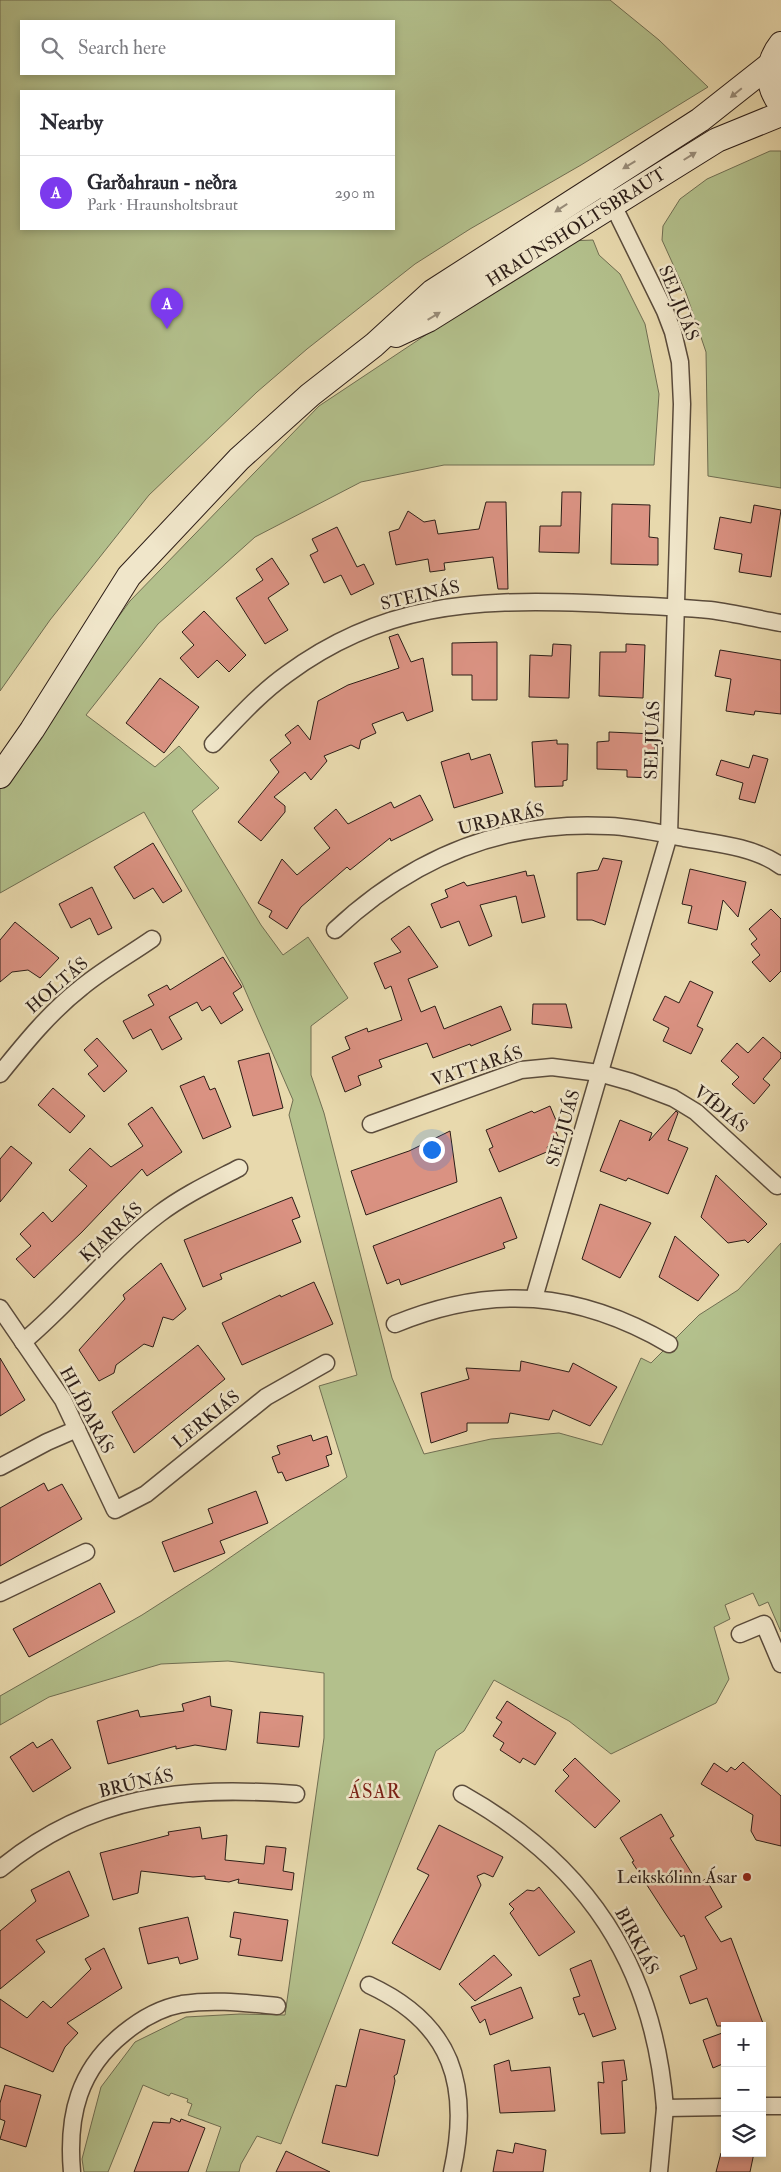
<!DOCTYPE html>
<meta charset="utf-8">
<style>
:root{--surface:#fff;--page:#f7f7f7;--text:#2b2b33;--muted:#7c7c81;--line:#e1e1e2;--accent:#7c3aed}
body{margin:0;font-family:"IM FELL Double Pica",serif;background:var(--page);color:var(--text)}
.controls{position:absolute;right:15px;bottom:15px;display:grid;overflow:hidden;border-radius:0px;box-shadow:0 2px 8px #0003}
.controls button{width:45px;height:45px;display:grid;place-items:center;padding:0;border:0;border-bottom:1px solid var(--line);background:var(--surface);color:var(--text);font:25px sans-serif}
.you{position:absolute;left:431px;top:1149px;width:18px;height:18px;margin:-12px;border:4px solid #fff;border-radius:50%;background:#1a73e8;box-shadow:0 0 0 8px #1a73e833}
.badge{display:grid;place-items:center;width:32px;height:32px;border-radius:50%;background:var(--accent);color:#fff;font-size:16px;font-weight:700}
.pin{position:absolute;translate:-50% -41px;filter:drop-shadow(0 1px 2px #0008)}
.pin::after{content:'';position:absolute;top:26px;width:18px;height:15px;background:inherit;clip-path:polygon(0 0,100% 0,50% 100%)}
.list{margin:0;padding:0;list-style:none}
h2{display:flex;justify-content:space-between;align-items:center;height:65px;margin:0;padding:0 20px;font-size:21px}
h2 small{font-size:16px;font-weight:400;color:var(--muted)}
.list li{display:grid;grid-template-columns:32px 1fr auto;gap:15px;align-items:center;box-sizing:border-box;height:75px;padding:0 20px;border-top:1px solid var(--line)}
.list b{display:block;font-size:19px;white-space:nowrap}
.list p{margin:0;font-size:16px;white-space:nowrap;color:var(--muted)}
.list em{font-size:16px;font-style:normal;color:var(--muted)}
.icon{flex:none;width:28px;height:28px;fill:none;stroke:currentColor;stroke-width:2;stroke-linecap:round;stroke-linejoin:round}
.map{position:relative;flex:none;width:781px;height:2172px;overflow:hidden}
.search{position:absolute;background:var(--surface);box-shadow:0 2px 8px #0003;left:20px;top:20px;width:375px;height:55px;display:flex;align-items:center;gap:12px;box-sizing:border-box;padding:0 18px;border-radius:0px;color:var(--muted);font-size:19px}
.panel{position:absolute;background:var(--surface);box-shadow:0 2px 8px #0003;left:20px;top:90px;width:375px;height:140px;border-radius:0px}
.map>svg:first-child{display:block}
</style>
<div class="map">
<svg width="781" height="2172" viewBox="0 0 781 2172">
<rect width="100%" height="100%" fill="#e8d9ad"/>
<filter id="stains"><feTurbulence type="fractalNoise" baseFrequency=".004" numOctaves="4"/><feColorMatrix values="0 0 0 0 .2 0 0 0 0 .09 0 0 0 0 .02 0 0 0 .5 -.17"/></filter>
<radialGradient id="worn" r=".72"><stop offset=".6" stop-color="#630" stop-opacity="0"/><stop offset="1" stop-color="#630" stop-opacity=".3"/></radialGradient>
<g fill="#b3c08c" stroke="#706e52" fill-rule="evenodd">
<path d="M0 0H610L659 40 708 87 581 165 470 229 415 264 307 349 257 392 149 495 50 620 0 691ZM21 21H394V74H21ZM21 91H394V229H21Z"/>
<path d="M770 151H781V488L708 476 706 352 686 293 662 240 663 226 680 199 707 179Z"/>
<path d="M593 240 599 255 620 274 645 324 659 394 654 465H444L361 482 255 537 158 624 86 715 155 767 179 746 219 788 192 811 261 925 283 955 308 937 348 998 311 1026V1075L324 1113 392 1378 424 1454 491 1439 559 1433 602 1445 641 1358 651 1363 699 1315 738 1290 781 1243V1632L768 1602 759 1606 753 1593 725 1605 730 1619 714 1627 729 1679 716 1703 611 1754 569 1721 494 1680 464 1731 436 1751 281 2144 257 2136 241 2164 239 2172H206L221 2127 188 2115 192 2104 187 2102 188 2099 171 2093 169 2096 143 2085 108 2172H84L82 2159 101 2087 135 2042 186 2017 240 2014 285 2015 324 1738V1673L228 1661 161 1664 49 1697 0 1725V1696L142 1615 209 1572 347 1477 319 1386 357 1375 289 1115 293 1100 242 983 144 812 0 893V784L46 716 130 601 319 406 567 241Z"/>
</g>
<g fill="#da9282" stroke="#2c1d17">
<path d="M562 492H581L579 553 539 552 540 526H561Z"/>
<path d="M486 502H506L508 589H498L493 557 444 563 445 570 430 572 428 559 396 565 389 532 399 529 408 511 424 522 435 520 438 534 479 529Z"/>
<path d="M612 504 650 505 649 537 658 538V565L611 564Z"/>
<path d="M754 505 781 510 771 577 739 572 742 554 714 549 720 517 751 523Z"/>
<path d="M337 527 357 567 364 564 374 584 351 595 341 575 324 583 310 555 318 551 312 539Z"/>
<path d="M272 558 289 584 268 598 288 630 265 644 236 598 263 580 256 569Z"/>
<path d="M204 611 246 655 229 672 217 660 198 678 180 658 194 645 182 632Z"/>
<path d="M398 634 411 662 423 658 433 711 407 721 403 712 372 724 376 733 361 740 359 749 351 745 324 756 327 761 311 780 305 772 274 797 285 806V812L261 841 238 822 279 772 270 760 291 743 285 735 298 725 310 740 318 701 348 685 399 668 389 637Z"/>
<path d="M497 642V700H472V675H452V643Z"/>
<path d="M553 644 571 645 569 698 529 697 530 655 552 656Z"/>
<path d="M626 644 645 645 643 698 599 696 600 652H626Z"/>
<path d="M720 650 781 660V714L755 711 754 715 726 711 731 679 715 676Z"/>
<path d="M160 678 199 707 164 753 126 723Z"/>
<path d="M609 732 655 734 654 778 627 777V770L597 769V742L609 741Z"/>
<path d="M557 740V744H568L567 780 563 781V786L535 787 532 742Z"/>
<path d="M469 753 471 760 490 754 503 793 454 808 441 762Z"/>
<path d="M753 755 768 759 755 803 739 799 743 783 716 775 721 760 749 768Z"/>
<path d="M420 795 433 820 391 841 390 838 350 870 347 867 301 907 287 929 269 917 272 911 258 903 282 859 297 875 330 848 314 828 336 809 348 824 391 802 394 808Z"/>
<path d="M153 843 182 891 163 903 153 888 134 899 114 867Z"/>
<path d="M603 858 622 861 605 925 592 920H577V873L598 870Z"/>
<path d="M690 869 746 882 738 917 723 900 717 930 688 923 692 906 682 904Z"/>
<path d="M526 871 527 876 534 875 545 917 522 923 516 896 480 905 492 936 469 946 459 921 441 928 431 904 448 897 445 890 464 882 467 886Z"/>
<path d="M92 887 112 928 98 935 90 918 71 928 59 904Z"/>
<path d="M771 909 781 919V971L770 982 752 962 760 955 751 944 757 939 749 929Z"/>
<path d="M15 922 59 958 40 978 28 970 12 972 0 982V940Z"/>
<path d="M409 926 438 967 408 979 421 1012 435 1006 444 1029 501 1006 511 1030 471 1046 470 1044 433 1058 427 1043 379 1060 382 1067 358 1076 361 1085 345 1092 332 1057 350 1049 345 1037 367 1028 368 1032 402 1020 391 986 385 989 374 963 401 952 391 939Z"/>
<path d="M223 957 242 987 233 993 243 1010 221 1024 210 1006 202 1011 197 1002 169 1017 182 1039 162 1050 151 1029 133 1039 123 1021 154 1005 148 995 167 985 170 990Z"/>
<path d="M690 981 713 992 697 1026 703 1029 691 1054 663 1041 669 1028 653 1020 665 996 679 1003Z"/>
<path d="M533 1004H566L572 1028 532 1024Z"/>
<path d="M763 1037 781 1053V1058L763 1079 770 1085 754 1104 732 1084 739 1077 721 1061 737 1043 748 1053Z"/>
<path d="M97 1038 127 1071 104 1092 88 1074 98 1066 84 1050Z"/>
<path d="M269 1053 283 1108 253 1116 238 1061Z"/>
<path d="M204 1076 210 1090 215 1088 231 1127 203 1139 180 1086Z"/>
<path d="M53 1088 85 1116 70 1133 38 1105Z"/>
<path d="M550 1106 558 1125 554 1127 560 1141 547 1147 549 1151 499 1172 489 1149 493 1147 486 1130 532 1111 534 1113Z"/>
<path d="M152 1107 182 1152 147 1176 142 1169 82 1232 34 1278 16 1259 31 1246 20 1234 43 1212 52 1222 87 1186 69 1170 90 1148 111 1167 143 1146 128 1124Z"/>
<path d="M676 1111 678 1113 668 1140 688 1148 668 1194 628 1178 626 1181 600 1171 620 1120 652 1133 649 1141Z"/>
<path d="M450 1131 457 1182 366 1215 351 1171 409 1151Z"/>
<path d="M11 1146 32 1163 0 1202V1159Z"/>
<path d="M716 1175 767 1224 748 1243 745 1240 728 1243 701 1217Z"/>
<path d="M292 1197 300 1217 292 1220 301 1242 220 1274 222 1279 203 1287 184 1240Z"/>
<path d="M501 1197 517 1238 503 1243 505 1248 401 1285 399 1279 387 1284 373 1246Z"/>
<path d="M600 1204 651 1223 620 1278 582 1259Z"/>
<path d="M675 1236 719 1275 698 1301 659 1277Z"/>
<path d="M161 1263 186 1309 173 1320 163 1317 153 1347 144 1344 116 1365 114 1373 99 1381 79 1350 125 1299 123 1295Z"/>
<path d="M314 1282 333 1324 242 1365 222 1323 280 1295 281 1297Z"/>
<path d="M198 1345 225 1379 134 1453 112 1412Z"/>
<path d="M0 1358 25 1400 0 1416Z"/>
<path d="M521 1361 569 1372 573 1363 617 1387 590 1426 553 1410 549 1420 510 1413 508 1423H467V1431L431 1443 421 1393 469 1379 466 1368 520 1371Z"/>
<path d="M311 1435 313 1441 327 1436 332 1454 326 1456 329 1466 286 1481 282 1472 278 1473 272 1457 280 1454 277 1446Z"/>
<path d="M44 1483 48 1491 62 1484 82 1519 0 1566V1508Z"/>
<path d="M256 1491 268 1523 220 1541 225 1553 174 1572 162 1542 213 1523 208 1509Z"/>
<path d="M100 1583 115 1612 29 1657 13 1629Z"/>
<path d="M210 1696 211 1706 232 1710 226 1750 195 1745 176 1749V1746L108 1764 97 1721 138 1710 140 1717 184 1711 182 1704Z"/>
<path d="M507 1701 556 1733 535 1765 523 1758 520 1763 500 1750 504 1743 493 1736 502 1722 496 1718Z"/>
<path d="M260 1712 303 1716 299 1747 257 1743Z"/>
<path d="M52 1739 71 1768 33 1792 10 1757 33 1742 37 1748Z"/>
<path d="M575 1758 620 1801 595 1828 555 1791 569 1776 563 1770Z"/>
<path d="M743 1762 781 1796V1846L756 1840 751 1831 753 1815 701 1784 714 1763 727 1772 731 1767 735 1770Z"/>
<path d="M661 1814 674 1836 670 1838 698 1883 706 1879 722 1907 705 1917 721 1942 731 1938 764 2026H717L707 1998 690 2004 680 1976 697 1969 684 1935 681 1937 665 1913 632 1862 634 1861 620 1838Z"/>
<path d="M439 1825 503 1857 493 1877 484 1873 477 1876 481 1885 440 1970 392 1943 429 1875 417 1869Z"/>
<path d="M200 1827 202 1839 227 1835 225 1860 264 1864 266 1846 286 1848 283 1871 294 1873 292 1890 238 1883 239 1879 229 1882 205 1879V1876L193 1877 141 1871 138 1893 113 1900 100 1853 169 1835 168 1832Z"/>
<path d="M69 1871 89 1916 36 1940 45 1952 0 1989V1931L36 1901 31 1890Z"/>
<path d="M539 1887 575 1932 539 1956 510 1913 514 1909 509 1904 527 1890 534 1891Z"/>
<path d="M234 1912 288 1920 282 1961 238 1955 241 1939 230 1937Z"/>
<path d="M188 1917 198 1959 180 1964 178 1957 148 1964 139 1928Z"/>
<path d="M104 1948 122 1988 67 2023 78 2033 65 2047 53 2072 0 2047V1999L27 2018 43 2001 51 2008 91 1969 85 1959Z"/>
<path d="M494 1955 512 1975 475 2001 459 1984Z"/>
<path d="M591 1960 616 2029 593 2037 584 2013 579 2015 573 1998 580 1996 570 1969Z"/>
<path d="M521 1987 533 2018 490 2035 485 2019 480 2023 471 2007Z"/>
<path d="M360 2029 405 2040 397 2074 394 2076 395 2081 378 2156 322 2143 336 2085 346 2087Z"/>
<path d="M725 2032V2063L713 2068 703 2040Z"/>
<path d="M509 2060 511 2071 550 2067 555 2111 500 2113 494 2065Z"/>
<path d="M624 2060 627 2080 622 2081 625 2133 601 2134 598 2082 604 2083 602 2062Z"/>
<path d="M5 2085 41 2095 26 2147 0 2139 5 2121 0 2119V2103Z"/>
<path d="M171 2118 180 2122 181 2119 205 2128 188 2172H134L153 2122 170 2123Z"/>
<path d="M515 2143 546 2150 543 2172H493L497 2150 513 2153Z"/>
<path d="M286 2151 330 2172H276Z"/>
<path d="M721 2153H754L750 2172H716Z"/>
</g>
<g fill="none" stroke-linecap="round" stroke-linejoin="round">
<g stroke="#5b4c3c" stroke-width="19">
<g id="street">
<path d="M213 744C237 719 259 694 287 674 382 604 472 599 586 603 627 605 669 606 710 610 734 613 758 619 781 623"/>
<path d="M335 930C412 858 503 820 609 826 635 827 659 833 684 838 715 843 755 847 781 866"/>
<path d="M0 1074C25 1043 50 1012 82 987 104 969 129 955 152 939"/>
<path d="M371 1124 521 1070 552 1067 599 1073 631 1082 673 1098 696 1112 777 1186"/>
<path d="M534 1298 669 835 682 404 680 362 673 332 665 311 609 197"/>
<path d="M0 1308 63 1400 115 1510 146 1494 266 1397 326 1363"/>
<path d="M395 1324C492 1284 578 1291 669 1344"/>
<path d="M23 1342C71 1302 110 1251 159 1214 184 1195 212 1182 239 1168"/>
<path d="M0 1467 47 1442 77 1429"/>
<path d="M0 1593 86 1552"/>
<path d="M740 1634 764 1624 781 1664"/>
<path d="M462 1794C587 1864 654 1965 665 2108L725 2107"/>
<path d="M0 1869C91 1794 183 1786 296 1794"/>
<path d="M369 1985C453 2024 471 2086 452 2172"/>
<path d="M762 2106H781"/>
<path d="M72 2172C67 2115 79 2069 124 2033 141 2019 160 2008 182 2004 214 1999 245 2003 277 2006"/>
<path d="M659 2172 665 2108"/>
</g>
</g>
<g stroke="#2c1d17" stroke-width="26">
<g id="secondary">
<path d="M781 44C766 63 766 86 781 105"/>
<path d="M396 335 428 320 717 140 781 114"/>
<path d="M0 776 32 730 129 576 239 459 310 395 374 345 432 292 700 120 771 64"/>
</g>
</g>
<use href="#street" stroke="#f0e6ca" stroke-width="16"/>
<use href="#secondary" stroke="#f0e6ca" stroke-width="24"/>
</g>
<defs><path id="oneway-solid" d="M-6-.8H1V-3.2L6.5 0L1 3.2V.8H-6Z" transform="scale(1.25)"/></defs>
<g fill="#988c79">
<use href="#oneway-solid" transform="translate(736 93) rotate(141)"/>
<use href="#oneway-solid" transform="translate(690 156) rotate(-32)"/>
<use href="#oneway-solid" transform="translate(629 165) rotate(149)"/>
<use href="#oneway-solid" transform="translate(561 208) rotate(147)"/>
<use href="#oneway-solid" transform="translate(434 316) rotate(-31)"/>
</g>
<circle fill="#8f2418" stroke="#f0e6ca" stroke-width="2" cx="747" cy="1877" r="5"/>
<g text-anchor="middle" stroke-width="5" stroke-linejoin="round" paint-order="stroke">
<g font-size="18" fill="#2c1d17" stroke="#f0e6ca">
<text transform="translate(576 227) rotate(-32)" y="6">HRAUNSHOLTSBRAUT</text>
<text transform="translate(679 303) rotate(68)" y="6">SELJUÁS</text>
<text transform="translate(420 595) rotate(-13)" y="6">STEINÁS</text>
<text transform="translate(652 740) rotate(-88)" y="6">SELJUÁS</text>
<text transform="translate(501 819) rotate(-13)" y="6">URÐARÁS</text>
<text transform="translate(57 985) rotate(-41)" y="6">HOLTÁS</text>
<text transform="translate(477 1066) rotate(-18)" y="6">VATTARÁS</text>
<text transform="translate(721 1109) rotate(39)" y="6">VÍÐIÁS</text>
<text transform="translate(563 1128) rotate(-74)" y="6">SELJUÁS</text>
<text transform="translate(111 1232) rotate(-43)" y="6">KJARRÁS</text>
<text transform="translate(87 1410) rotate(62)" y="6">HLÍÐARÁS</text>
<text transform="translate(206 1419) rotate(-39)" y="6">LERKIÁS</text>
<text transform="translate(136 1783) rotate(-13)" y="6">BRÚNÁS</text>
<text transform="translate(637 1941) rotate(62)" y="6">BIRKIÁS</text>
</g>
<g font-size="18" fill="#2c1d17" stroke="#f0e6ca" text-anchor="end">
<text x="737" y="1883">Leikskólinn Ásar</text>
</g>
<g font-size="19" letter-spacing="1" fill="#7a1f14" stroke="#f0e6ca">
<text x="375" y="1798">ÁSAR</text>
</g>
</g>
<rect width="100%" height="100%" filter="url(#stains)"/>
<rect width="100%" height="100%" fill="url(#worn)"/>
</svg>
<div class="controls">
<button>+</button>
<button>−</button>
<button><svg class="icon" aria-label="layers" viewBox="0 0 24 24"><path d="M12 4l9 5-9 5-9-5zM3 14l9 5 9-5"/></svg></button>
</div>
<div class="you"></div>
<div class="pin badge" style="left:167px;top:329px">A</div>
<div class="search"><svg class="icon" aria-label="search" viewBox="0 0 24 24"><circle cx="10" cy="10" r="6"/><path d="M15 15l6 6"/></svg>Search here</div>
<section class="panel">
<h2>Nearby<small></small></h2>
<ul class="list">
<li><span class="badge">A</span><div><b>Garðahraun - neðra</b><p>Park · Hraunsholtsbraut</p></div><em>290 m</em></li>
</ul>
</section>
</div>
